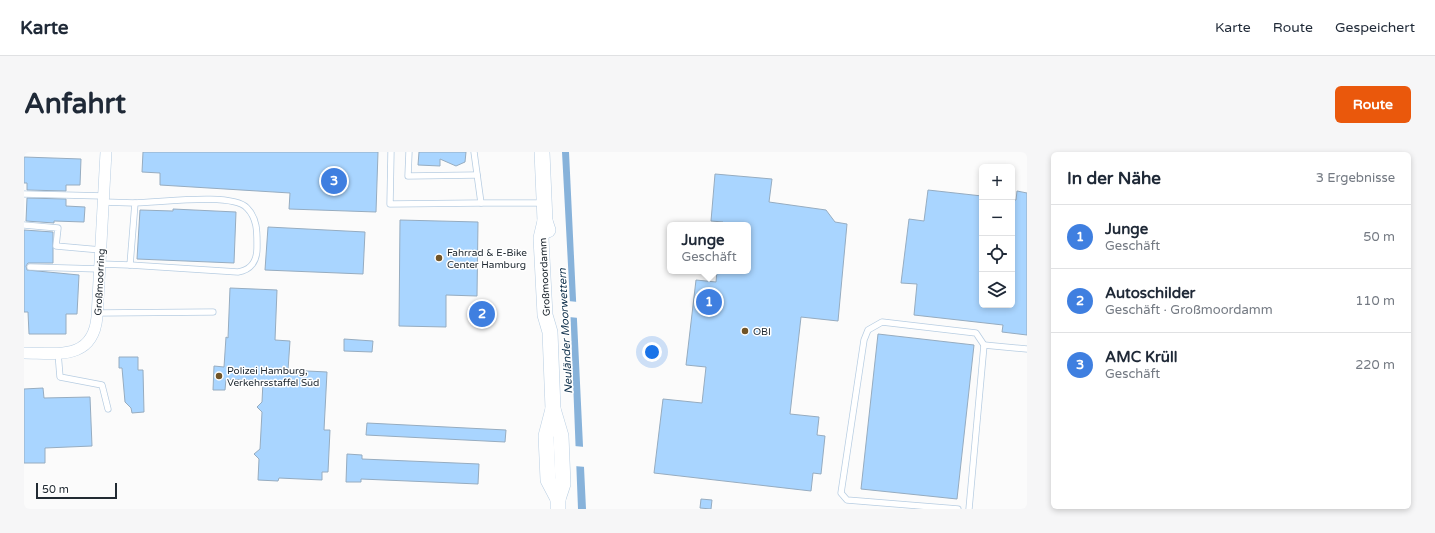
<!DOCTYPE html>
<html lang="de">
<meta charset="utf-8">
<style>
:root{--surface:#fff;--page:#f6f6f7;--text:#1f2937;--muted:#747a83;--line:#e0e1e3;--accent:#ea580c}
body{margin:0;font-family:"Varela Round",sans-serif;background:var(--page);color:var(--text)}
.controls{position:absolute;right:12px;top:12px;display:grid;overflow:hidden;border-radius:6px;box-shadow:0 2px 6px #0003}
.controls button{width:36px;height:36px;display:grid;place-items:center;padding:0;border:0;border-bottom:1px solid var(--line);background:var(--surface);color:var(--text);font:20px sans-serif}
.scale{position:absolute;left:12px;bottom:10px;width:81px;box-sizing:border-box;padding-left:4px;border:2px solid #222b33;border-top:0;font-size:11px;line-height:14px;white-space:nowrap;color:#222b33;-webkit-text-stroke:3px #fff;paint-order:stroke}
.you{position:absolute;left:628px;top:200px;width:14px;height:14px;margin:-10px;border:3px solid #fff;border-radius:50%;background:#1a73e8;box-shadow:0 0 0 6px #1a73e833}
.badge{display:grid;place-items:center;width:26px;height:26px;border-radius:50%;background:var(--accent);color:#fff;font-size:13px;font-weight:700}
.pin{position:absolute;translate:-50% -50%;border:2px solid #fff;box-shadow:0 1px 4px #0006}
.popup{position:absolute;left:643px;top:70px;width:84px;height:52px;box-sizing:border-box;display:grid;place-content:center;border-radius:6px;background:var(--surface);filter:drop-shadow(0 1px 3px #0005);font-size:13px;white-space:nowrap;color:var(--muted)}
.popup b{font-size:15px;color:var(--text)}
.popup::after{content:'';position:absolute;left:50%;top:100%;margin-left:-8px;border:8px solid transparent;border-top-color:var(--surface)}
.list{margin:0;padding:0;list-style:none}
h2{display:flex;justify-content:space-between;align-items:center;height:52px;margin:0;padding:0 16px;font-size:17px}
h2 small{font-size:13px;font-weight:400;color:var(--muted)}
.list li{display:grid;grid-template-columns:26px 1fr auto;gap:12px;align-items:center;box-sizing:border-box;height:64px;padding:0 16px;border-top:1px solid var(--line)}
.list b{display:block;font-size:15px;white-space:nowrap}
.list p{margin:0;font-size:13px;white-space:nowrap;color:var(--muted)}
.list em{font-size:13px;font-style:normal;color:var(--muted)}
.icon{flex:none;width:22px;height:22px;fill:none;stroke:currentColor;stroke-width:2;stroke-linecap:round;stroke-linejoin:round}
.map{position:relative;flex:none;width:1003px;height:357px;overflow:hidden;border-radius:6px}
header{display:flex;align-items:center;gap:24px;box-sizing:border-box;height:56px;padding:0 20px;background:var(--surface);border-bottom:1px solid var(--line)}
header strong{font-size:19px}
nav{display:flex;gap:22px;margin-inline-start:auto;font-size:14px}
.intro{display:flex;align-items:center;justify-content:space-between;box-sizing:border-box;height:96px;padding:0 24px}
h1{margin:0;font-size:28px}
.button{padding:10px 18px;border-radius:6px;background:var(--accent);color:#fff;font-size:14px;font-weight:700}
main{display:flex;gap:24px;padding:0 24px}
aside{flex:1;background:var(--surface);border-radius:6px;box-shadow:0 2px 6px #0003}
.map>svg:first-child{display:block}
</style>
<header>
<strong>Karte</strong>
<nav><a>Karte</a><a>Route</a><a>Gespeichert</a></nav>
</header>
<div class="intro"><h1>Anfahrt</h1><a class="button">Route</a></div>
<main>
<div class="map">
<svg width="1003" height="357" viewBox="0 0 1003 357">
<rect width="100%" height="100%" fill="#fbfbfb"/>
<path fill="#87b2da" d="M538 0H545L562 357H554L546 151Z"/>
<g fill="#fbfbfb">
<path d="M544 149 554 150 555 166 545 165Z"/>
<path d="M550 294 561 295 562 315 550 314Z"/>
</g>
<g fill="#a9d5ff" stroke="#96acc0">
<path d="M119 0H354L352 60 265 57 266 41 136 33V21L118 20Z"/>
<path d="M395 0H442L441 10 432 14 416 7V14L394 13Z"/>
<path d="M0 5 57 7 56 33H42V39L3 38V31H0Z"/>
<path d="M691 22 748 27 745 50 802 58 811 70 823 72 814 169 777 165 766 262 795 265 793 283 801 284 797 322 789 321 787 339 630 321 639 247 678 251 682 215 662 213 672 128 692 130 693 119H724V73H698L699 70 687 69Z"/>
<path d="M904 38 958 44V153H988V48H992L993 39 1003 41V183L978 180 979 173 890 163 893 132 877 131 885 67 900 69Z"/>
<path d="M3 46 42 47V54L61 55 60 70 30 69V71L2 69Z"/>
<path d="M149 57 212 60 210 111 113 107 116 58 149 59Z"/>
<path d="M376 68 454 70 453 144 422 143V175L375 174Z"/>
<path d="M244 75 341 80 339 122 241 118Z"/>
<path d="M0 78 29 80V111H4L2 114 3 118 55 123 53 162H42V182H5L4 160H0Z"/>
<path d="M206 136 253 138 251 188 266 189 264 218 303 220 300 278H306L304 320H298V328L255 326 254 329 234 328 235 307 230 302 236 297 238 260 233 255 238 250 239 229 202 227 201 238H189L190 214 200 215 202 185 204 186Z"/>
<path d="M854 182 950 193 933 347 837 337Z"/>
<path d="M320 187 349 189 348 200 320 199Z"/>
<path d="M95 205H114V218H119L120 260 108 261 107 256 101 250 98 216H95Z"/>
<path d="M19 236 20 246 66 245 68 294 21 296V311H0V237Z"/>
<path d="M343 271 482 278 481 290 342 283Z"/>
<path d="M323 302 338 303V307L455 312 454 332 337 327V330H322Z"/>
<path d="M677 347 688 348 687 357 676 356Z"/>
</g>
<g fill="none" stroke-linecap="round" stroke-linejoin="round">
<g stroke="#b7cde2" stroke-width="7">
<g id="lane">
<path d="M367 0 366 52 457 51"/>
<path d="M385 0 384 24 453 23"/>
<path d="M450 0 457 51H520"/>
<path d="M0 42 80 44"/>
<path d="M0 73 34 76 32 94 77 98"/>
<path d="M76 112 106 113 111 51 79 50"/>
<path d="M106 113 214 120C227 118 233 109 233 96 233 82 234 67 223 56 208 40 134 51 111 51"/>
<path d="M6 115 76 117"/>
<path d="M73 161 189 160"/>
<path d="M960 193 1003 197"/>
<path d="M34 201 36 225 78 233 84 257"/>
<path d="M934 357 823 348 817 341 840 188 844 178 858 170 952 181 960 193 945 357"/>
</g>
</g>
<g stroke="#b7cde2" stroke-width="12">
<path id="street" d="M0 201C32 201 69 209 73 165L82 0"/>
</g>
<g stroke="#b7cde2" stroke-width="16">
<g id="secondary">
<path d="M518 0 521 69 524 78"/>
<path d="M521 69 517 86 521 163 526 180 529 257 537 284 539 332 534 347V357"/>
<path d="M529 257 522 284 524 328 534 347"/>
</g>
</g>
<use href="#lane" stroke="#fff" stroke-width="5.5"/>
<use href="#street" stroke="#fff" stroke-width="11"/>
<use href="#secondary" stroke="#fff" stroke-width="15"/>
</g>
<g fill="#715427" stroke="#fff" stroke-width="1.5">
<circle cx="415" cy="106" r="4"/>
<circle cx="721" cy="179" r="4"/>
<circle cx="195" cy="224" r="4"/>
</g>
<g text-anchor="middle" stroke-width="3" stroke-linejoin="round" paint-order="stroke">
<g font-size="10" fill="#222b33" stroke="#fff" text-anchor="start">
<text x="423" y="104">Fahrrad &amp; E-Bike<tspan x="423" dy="12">Center Hamburg</tspan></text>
<text x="729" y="183">OBI</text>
<text x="203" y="222">Polizei Hamburg,<tspan x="203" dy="12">Verkehrsstaffel Süd</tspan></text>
</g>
<g font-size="10" fill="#222b33" stroke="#fff">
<text transform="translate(520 125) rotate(-93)" y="4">Großmoordamm</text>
<text transform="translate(75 130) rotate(-87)" y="4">Großmoorring</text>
</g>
<g font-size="11" font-style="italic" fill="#0f304b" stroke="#fff">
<text transform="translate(541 179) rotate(-93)" y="4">Neuländer Moorwettern</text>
</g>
</g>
</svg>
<div class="controls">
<button>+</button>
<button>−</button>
<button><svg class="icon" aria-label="locate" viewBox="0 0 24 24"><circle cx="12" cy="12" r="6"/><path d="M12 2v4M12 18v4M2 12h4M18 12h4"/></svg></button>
<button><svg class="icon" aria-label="layers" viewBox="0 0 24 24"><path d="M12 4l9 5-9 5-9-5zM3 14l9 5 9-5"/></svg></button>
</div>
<div class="scale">50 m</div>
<div class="you"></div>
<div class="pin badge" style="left:685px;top:150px;background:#3f7fe0">1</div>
<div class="popup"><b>Junge</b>Geschäft</div>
<div class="pin badge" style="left:458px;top:162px;background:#3f7fe0">2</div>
<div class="pin badge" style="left:310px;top:29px;background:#3f7fe0">3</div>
</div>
<aside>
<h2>In der Nähe<small>3 Ergebnisse</small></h2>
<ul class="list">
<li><span class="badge" style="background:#3f7fe0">1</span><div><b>Junge</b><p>Geschäft</p></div><em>50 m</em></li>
<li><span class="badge" style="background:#3f7fe0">2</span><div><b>Autoschilder</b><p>Geschäft · Großmoordamm</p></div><em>110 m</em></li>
<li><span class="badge" style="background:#3f7fe0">3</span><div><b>AMC Krüll</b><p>Geschäft</p></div><em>220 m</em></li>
</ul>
</aside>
</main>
